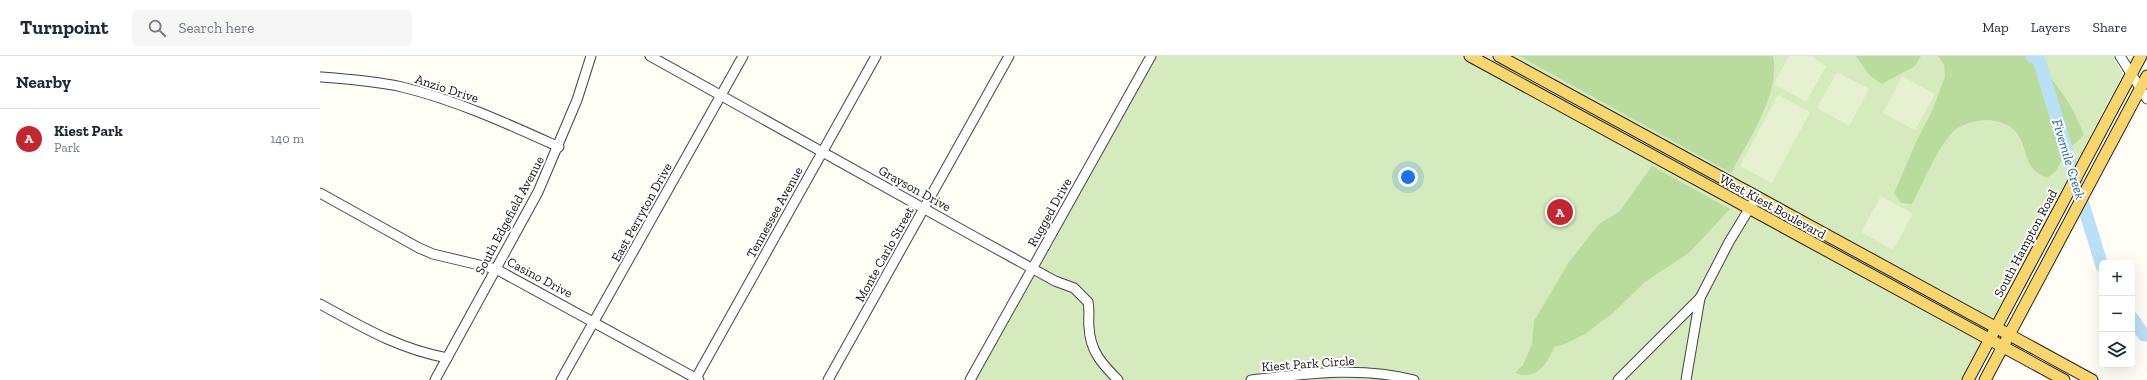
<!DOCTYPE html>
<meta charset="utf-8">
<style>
:root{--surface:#fff;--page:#f6f6f7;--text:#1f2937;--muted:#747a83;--line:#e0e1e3;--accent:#c4262e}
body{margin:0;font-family:"Zilla Slab",serif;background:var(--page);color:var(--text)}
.controls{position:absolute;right:12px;bottom:12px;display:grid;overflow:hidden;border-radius:6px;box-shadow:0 4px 16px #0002}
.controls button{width:36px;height:36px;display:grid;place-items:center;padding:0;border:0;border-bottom:1px solid var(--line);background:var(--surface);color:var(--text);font:20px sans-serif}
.you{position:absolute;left:1088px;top:121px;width:14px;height:14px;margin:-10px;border:3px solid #fff;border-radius:50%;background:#1a73e8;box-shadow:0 0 0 6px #1a73e833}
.badge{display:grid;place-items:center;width:26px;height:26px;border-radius:50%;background:var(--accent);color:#fff;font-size:13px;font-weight:700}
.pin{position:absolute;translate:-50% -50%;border:2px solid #fff;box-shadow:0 1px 4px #0006}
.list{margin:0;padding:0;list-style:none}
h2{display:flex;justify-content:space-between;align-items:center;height:52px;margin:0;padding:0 16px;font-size:17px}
h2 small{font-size:13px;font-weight:400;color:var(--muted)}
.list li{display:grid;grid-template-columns:26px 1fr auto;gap:12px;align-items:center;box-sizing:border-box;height:60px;padding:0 16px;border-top:1px solid var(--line)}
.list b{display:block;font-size:15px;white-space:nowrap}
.list p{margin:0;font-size:13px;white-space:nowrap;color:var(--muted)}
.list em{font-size:13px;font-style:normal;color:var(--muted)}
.icon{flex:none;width:22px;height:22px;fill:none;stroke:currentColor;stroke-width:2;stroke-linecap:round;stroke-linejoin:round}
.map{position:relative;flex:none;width:1827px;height:324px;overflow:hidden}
header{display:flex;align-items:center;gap:24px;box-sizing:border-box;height:56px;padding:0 20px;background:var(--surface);border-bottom:1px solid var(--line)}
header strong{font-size:19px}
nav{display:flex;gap:22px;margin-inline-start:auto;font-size:14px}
.search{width:280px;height:36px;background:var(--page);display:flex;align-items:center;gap:10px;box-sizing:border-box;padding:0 14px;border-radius:6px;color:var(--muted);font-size:15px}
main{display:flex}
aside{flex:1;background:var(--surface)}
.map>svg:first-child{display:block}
</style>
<header>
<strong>Turnpoint</strong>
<div class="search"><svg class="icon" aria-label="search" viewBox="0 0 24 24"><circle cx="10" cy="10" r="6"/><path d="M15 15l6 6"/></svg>Search here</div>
<nav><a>Map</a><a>Layers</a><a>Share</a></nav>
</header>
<main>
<aside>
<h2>Nearby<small></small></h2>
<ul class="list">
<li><span class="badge">A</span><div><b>Kiest Park</b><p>Park</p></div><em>140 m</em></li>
</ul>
</aside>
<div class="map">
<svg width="1827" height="324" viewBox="0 0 1827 324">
<rect width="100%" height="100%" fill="#fffdf5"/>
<path fill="#d5ebbd" d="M837 0H1793L1803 18 1641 324H656Z"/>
<g fill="#b9dc9c">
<path d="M1199 0H1453C1461 37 1428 85 1411 117Z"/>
<path d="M1536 0H1601L1595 10 1562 28 1550 20Z"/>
<path d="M1618 0H1711C1733 22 1754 50 1764 79L1747 95 1736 115 1727 122C1701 111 1710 94 1696 76 1690 68 1678 65 1669 64 1655 64 1639 68 1630 79 1615 97 1603 127 1592 148L1581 147 1574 137 1597 84 1613 53 1625 20 1624 8Z"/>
<path d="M1332 110 1410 153 1369 197 1325 226 1293 257 1265 278 1245 288 1234 291C1226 310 1217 324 1195 317L1203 309 1212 288 1214 265 1249 206 1279 168 1299 156Z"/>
</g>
<g fill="#e6f2cf">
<path d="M1469 0H1491L1506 10 1486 46 1454 28Z"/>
<path d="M1517 16 1549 33 1529 70 1497 52Z"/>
<path d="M1582 20 1615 38 1595 74 1563 57Z"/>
<path d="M1458 39 1490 56 1452 127 1420 110Z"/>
<path d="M1561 140 1593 158 1573 194 1541 176Z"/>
</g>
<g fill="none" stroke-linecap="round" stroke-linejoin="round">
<g stroke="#b9e0f7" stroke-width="13">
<path d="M1712 0 1719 4 1782 210"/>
<path d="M1812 262 1824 279H1827"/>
</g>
<g stroke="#444" stroke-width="11">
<g id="minor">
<path d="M330 0 655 181 735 225 754 232 768 246C770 255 768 263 769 271 770 295 782 308 798 324"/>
<path d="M1800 0 1827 43"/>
<path d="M0 21C27 23 55 25 82 31 136 44 188 68 239 91"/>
<path d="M0 137 99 192 113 198 176 213 379 324"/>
<path d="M0 248C44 272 77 292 127 302"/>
<path d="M115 324 218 136 257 44 271 0"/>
<path d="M241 324 423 0"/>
<path d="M375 324 556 0"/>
<path d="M508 324 689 0"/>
<path d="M650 324 831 0"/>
<path d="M931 324C985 318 1040 310 1094 324"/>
<path d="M1298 324 1380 242"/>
<path d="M1366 324 1380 242 1409 186 1437 140"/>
</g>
</g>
<g stroke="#222" stroke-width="13">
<g id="major">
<path d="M1150 0 1744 324"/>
<path d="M1179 0 1772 324"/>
<path d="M1648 324 1821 0"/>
<path d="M1665 324 1827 20"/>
</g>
</g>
<use href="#minor" stroke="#fff" stroke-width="9"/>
<use href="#major" stroke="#f9d66b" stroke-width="11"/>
</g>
<g text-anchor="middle" stroke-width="4" stroke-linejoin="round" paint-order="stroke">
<g font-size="13" fill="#111" stroke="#fff">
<text transform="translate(127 32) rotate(18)" y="5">Anzio Drive</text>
<text transform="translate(595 132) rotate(29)" y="5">Grayson Drive</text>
<text transform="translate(1453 150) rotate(29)" y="5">West Kiest Boulevard</text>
<text transform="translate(321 156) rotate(-61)" y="5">East Perryton Drive</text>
<text transform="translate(454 156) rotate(-61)" y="5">Tennessee Avenue</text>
<text transform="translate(729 156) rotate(-61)" y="5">Rugged Drive</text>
<text transform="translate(189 159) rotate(-62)" y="5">South Edgefield Avenue</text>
<text transform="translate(1705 187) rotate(-62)" y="5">South Hampton Road</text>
<text transform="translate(564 198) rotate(-61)" y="5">Monte Carlo Street</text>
<text transform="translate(220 221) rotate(28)" y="5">Casino Drive</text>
<text transform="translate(988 307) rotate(-4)" y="5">Kiest Park Circle</text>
</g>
<g font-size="14" font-style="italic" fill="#1768a6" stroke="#fff">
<text transform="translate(1749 103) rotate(73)" y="5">Fivemile Creek</text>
</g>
</g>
</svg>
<div class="controls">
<button>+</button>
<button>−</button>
<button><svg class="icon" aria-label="layers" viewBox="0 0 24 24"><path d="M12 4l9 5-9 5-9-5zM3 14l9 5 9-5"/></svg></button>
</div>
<div class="you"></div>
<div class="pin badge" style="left:1240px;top:156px">A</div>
</div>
</main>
